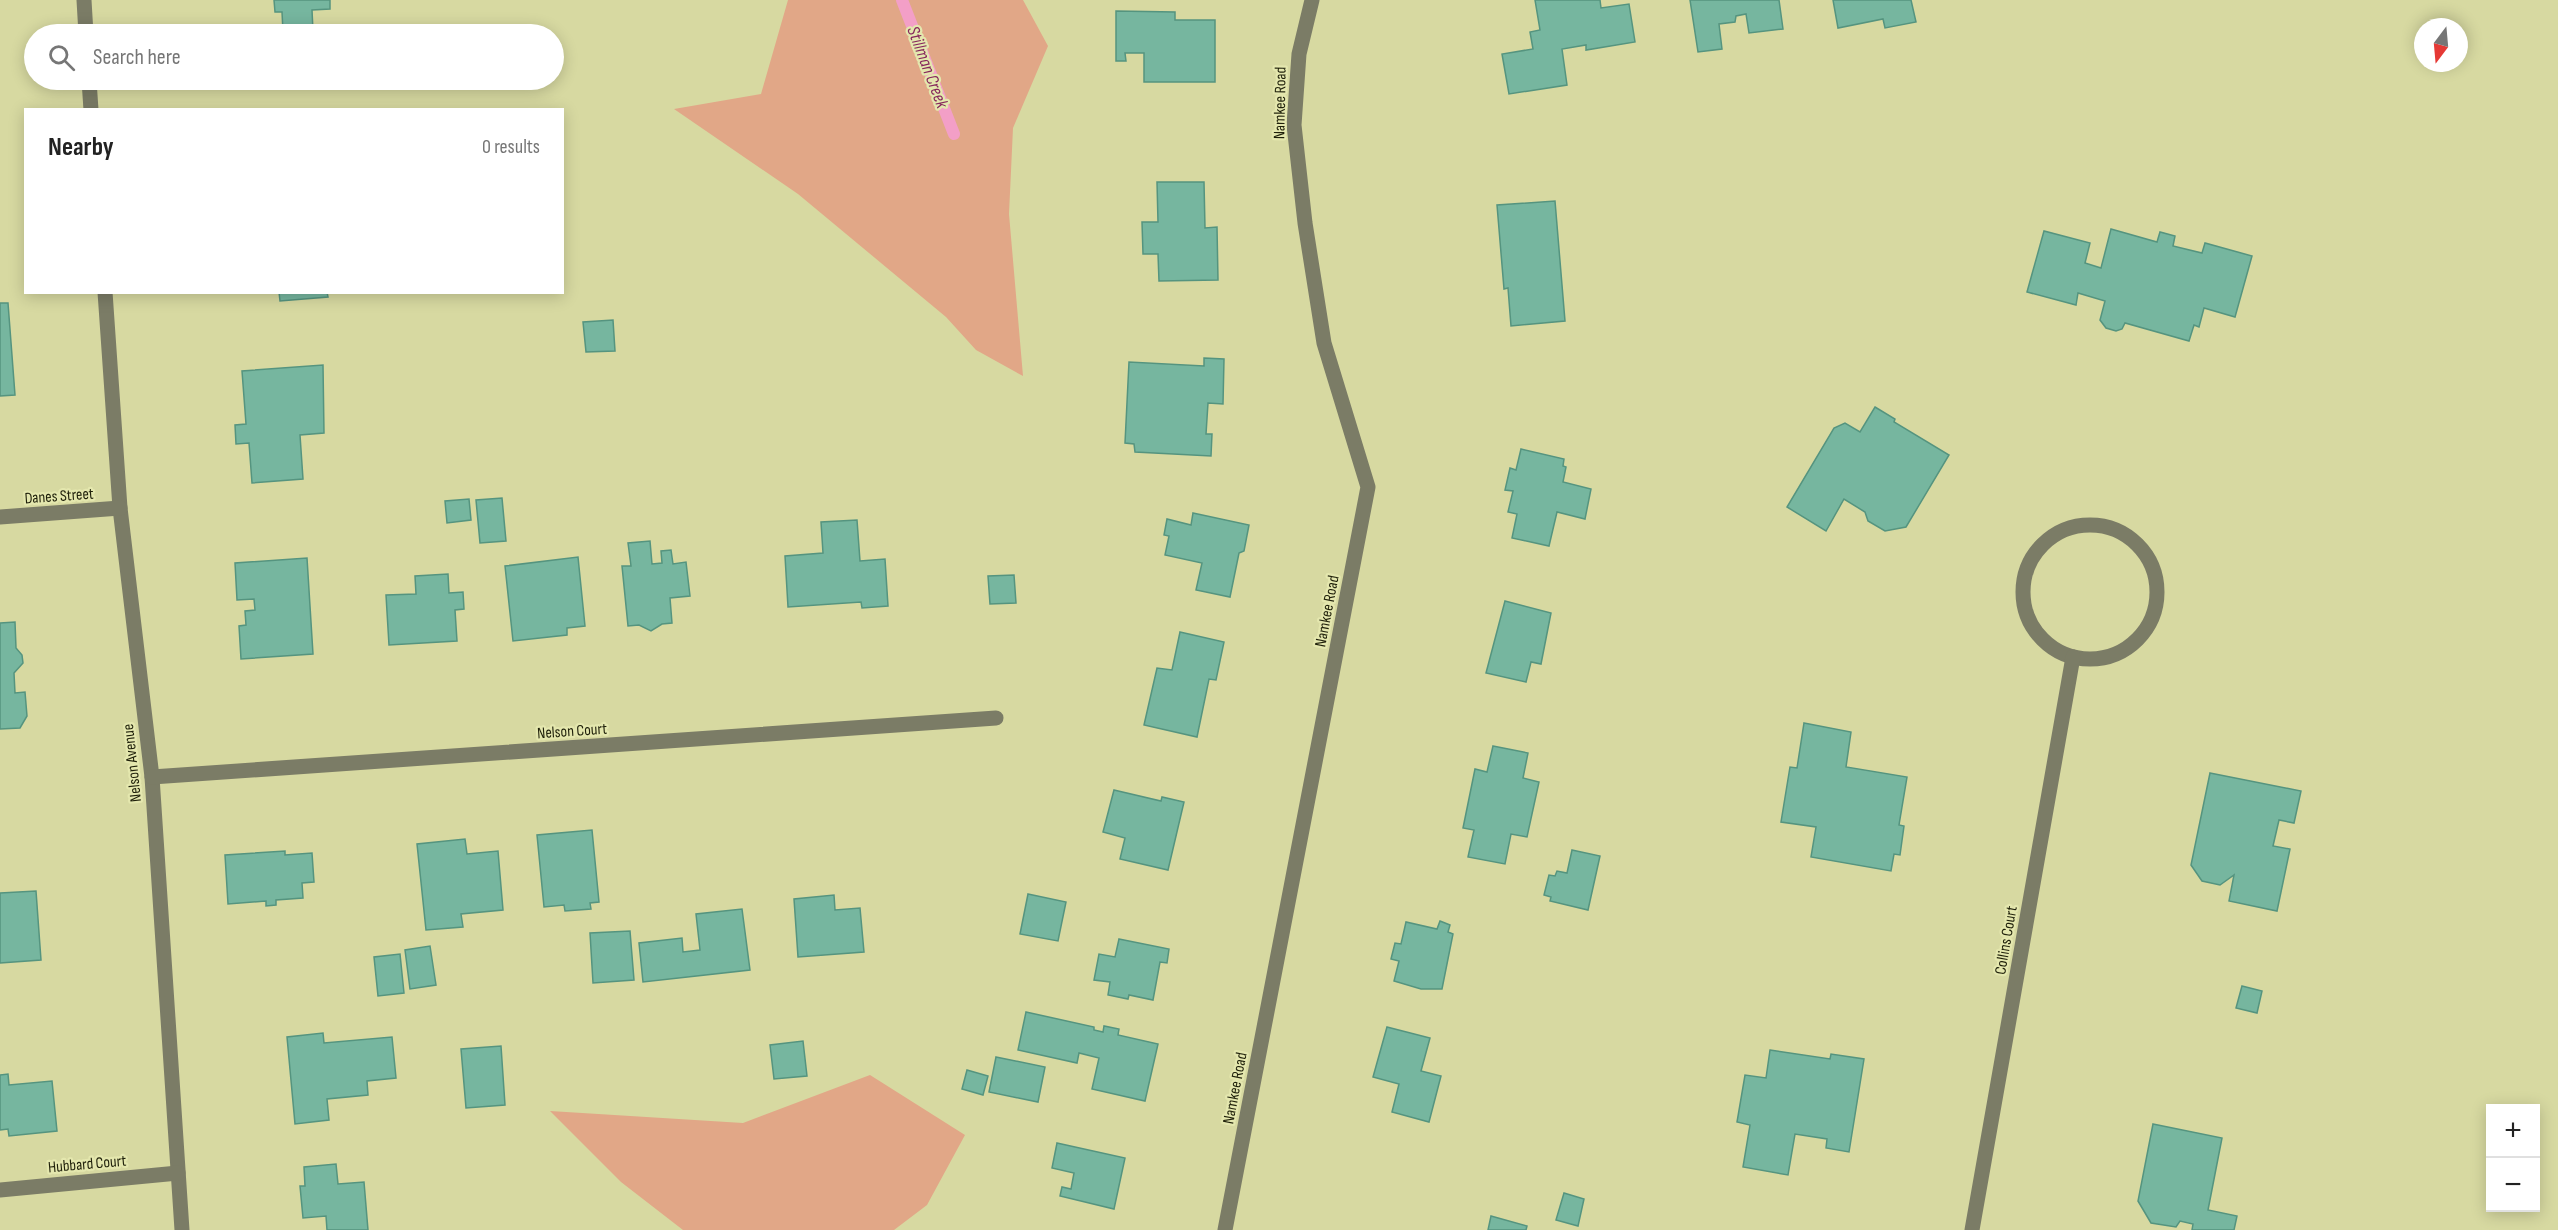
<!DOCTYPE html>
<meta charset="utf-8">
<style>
:root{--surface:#fff;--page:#f2f2f2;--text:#222;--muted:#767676;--line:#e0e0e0}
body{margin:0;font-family:"Sofia Sans Condensed",sans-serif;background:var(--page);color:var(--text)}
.controls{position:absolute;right:18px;bottom:18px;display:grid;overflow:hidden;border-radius:0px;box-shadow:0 3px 15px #0003}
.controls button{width:54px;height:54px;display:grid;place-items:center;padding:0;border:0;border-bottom:2px solid var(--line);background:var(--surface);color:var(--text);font:30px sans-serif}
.compass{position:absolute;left:2414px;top:18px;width:54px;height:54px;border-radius:50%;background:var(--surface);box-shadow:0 3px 15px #0003;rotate:196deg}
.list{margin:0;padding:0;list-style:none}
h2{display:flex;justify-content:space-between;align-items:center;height:78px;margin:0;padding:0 24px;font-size:26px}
h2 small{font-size:20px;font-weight:400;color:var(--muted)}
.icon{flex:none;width:33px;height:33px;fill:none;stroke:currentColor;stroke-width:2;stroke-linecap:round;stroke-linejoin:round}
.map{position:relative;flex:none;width:2558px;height:1230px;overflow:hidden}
.search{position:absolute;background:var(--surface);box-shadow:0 3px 15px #0003;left:24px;top:24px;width:540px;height:66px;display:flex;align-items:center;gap:15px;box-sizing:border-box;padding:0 21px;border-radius:33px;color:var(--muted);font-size:22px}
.panel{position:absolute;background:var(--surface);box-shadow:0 3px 15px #0003;left:24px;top:108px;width:540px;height:186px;border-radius:0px}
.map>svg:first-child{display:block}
</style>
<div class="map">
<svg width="2558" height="1230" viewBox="0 0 2558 1230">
<rect width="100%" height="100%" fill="#d7d9a1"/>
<g fill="#e1a787">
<path d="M788 0H1023L1048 46 1013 128 1009 214 1023 376 976 350 946 317 798 194 674 109 761 94Z"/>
<path d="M870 1075 965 1135 927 1205 894 1230H683L621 1182 550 1111 743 1123Z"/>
</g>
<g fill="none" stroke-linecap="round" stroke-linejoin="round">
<path stroke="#f39fc7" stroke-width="12" d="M902 0 954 134"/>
</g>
<g fill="#76b69f" stroke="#55947f" stroke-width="1.5">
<path d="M274 0H330V9L312 10 313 31 283 32 282 12H275Z"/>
<path d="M1535 0H1600L1601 8 1629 4 1635 42 1586 50V45L1562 49 1567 85 1509 94 1502 54 1533 49 1530 32 1540 30Z"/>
<path d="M1690 0H1779L1783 29 1749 33 1746 14 1736 16 1735 22 1719 24 1722 49 1698 52Z"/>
<path d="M1833 0H1911L1916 22 1885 28 1883 19 1838 28Z"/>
<path d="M1116 11 1175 12V20H1215V82H1144V53H1125L1126 61H1116Z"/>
<path d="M1157 182H1204L1205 228 1217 227 1218 280 1159 281 1158 254H1143L1142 222H1158Z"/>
<path d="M1555 201 1565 321 1511 326 1508 288 1504 289 1497 205Z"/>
<path d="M2111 229 2157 242 2160 232 2175 236 2173 246 2202 253 2205 243 2252 256 2235 317 2204 308 2199 327 2194 325 2189 341 2125 323 2122 329 2116 331 2106 328 2100 320 2105 301 2078 293 2076 305 2027 292 2044 231 2090 243 2085 263 2101 268Z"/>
<path d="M279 292H327L328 297 280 301Z"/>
<path d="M0 303H8L15 395 0 396Z"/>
<path d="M613 320 615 351 586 352 583 322Z"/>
<path d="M1204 358 1224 359 1223 404 1208 403 1206 434H1212L1211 456 1135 452 1134 444 1125 443 1129 362 1204 366Z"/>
<path d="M323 365 324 433 300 435 303 479 252 483 249 443 236 444 235 425 246 424 242 371Z"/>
<path d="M1875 407 1895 419 1894 422 1949 455 1906 527 1885 531 1868 521 1865 512 1844 499 1826 531 1787 507 1834 428 1845 423 1860 432Z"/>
<path d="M1521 449 1564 459 1563 466 1566 467 1563 482 1591 489 1585 519 1557 512 1549 546 1512 538 1517 514 1508 512 1513 491 1505 490 1510 468 1516 470Z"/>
<path d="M502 498 506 541 480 543 476 500Z"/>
<path d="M469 499 471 520 447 523 445 501Z"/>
<path d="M1193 513 1249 525 1244 551 1239 553 1230 597 1196 590 1202 563 1165 555 1169 536 1164 535 1167 519 1191 525Z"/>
<path d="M857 520 860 561 885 559 888 606 862 608 861 602 788 607 785 556 823 553 821 522Z"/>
<path d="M650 541 652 564 662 563 661 551 671 550 673 564 686 562 690 596 670 598 672 623 662 624 651 631 639 625 628 626 622 566H631L628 543Z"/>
<path d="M578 557 585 626 567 628V635L513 641 505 566Z"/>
<path d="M307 558 313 654 241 659 239 626 246 625 245 611 255 610 254 599 237 600 235 563Z"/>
<path d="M448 574 449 593 463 592 464 609 455 610 457 641 389 645 386 595 416 594 415 576Z"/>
<path d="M1014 575 1016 603 990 604 988 576Z"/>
<path d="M1505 601 1551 613 1541 664 1531 662 1526 682 1486 673Z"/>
<path d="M15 622 16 648 22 655 23 663 14 673 15 693 25 692 27 716 20 728 0 729V623Z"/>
<path d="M1180 632 1224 642 1216 680 1209 679 1197 737 1144 725 1157 668 1172 670Z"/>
<path d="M1804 723 1851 732 1846 767 1907 777 1899 825 1904 826 1900 855 1894 854 1891 871 1811 857 1816 827 1781 822 1790 767 1797 768Z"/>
<path d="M1493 746 1528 753 1523 778 1539 782 1527 837 1511 834 1505 864 1468 857 1474 830 1463 828 1475 769 1487 772Z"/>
<path d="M2210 773 2301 791 2294 823 2279 820 2273 846 2290 849 2277 911 2229 901 2234 875 2220 885 2202 881 2191 865Z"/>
<path d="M1114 790 1161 801 1162 797 1184 802 1168 870 1120 859 1125 838 1103 832Z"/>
<path d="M592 830 599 902 590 903 591 909 565 911 564 905 544 907 537 835Z"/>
<path d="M465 839 467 854 498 851 503 910 461 914 463 927 426 930 417 844Z"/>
<path d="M1572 850 1600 856 1588 910 1550 901 1551 897 1544 895 1549 875 1555 876 1557 871 1567 873Z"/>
<path d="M285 851V855L312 853 314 882 302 883 303 898 276 900V905L266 906V901L228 904 225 855Z"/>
<path d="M36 891 41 960 0 963V893Z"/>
<path d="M1028 894 1066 902 1058 941 1020 934Z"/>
<path d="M834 895 835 910 860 908 864 952 798 957 794 899Z"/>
<path d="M742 909 750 970 643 982 639 943 682 938 683 952 700 950 696 914Z"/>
<path d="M1440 921 1450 925 1448 932 1453 934 1442 989H1421L1394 981 1399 961 1391 959 1395 943 1401 944 1406 922 1437 929Z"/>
<path d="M630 931 634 980 593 983 590 933Z"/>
<path d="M1119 939 1169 949 1167 963 1160 962 1153 1000 1129 995 1128 999 1108 995 1110 982 1094 980 1099 954 1115 957Z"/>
<path d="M430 946 436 985 410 989 405 950Z"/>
<path d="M400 954 404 993 378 996 374 957Z"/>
<path d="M2242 986 2262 991 2257 1013 2236 1008Z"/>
<path d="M1026 1012 1094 1027V1030L1103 1032 1104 1026 1119 1029 1118 1035 1158 1044 1145 1101 1092 1089 1099 1058 1079 1053 1077 1063 1018 1050Z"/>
<path d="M1387 1027 1430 1038 1421 1071 1441 1076 1429 1122 1392 1112 1399 1084 1373 1077Z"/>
<path d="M323 1033 324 1043 392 1037 396 1078 367 1081 368 1095 327 1099 329 1120 295 1124 287 1037Z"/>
<path d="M803 1041 807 1076 774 1079 770 1045Z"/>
<path d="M501 1046 505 1105 466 1108 461 1049Z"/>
<path d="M1770 1050 1830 1059 1831 1054 1864 1059 1849 1152 1826 1148 1827 1139 1795 1134 1788 1175 1743 1167 1750 1125 1737 1122 1745 1075 1766 1078Z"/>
<path d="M996 1057 1045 1067 1038 1102 989 1092Z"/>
<path d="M967 1070 988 1076 983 1095 962 1089Z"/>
<path d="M8 1074 9 1085 52 1081 57 1131 9 1136 8 1129 0 1130V1075Z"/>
<path d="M2153 1124 2222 1138 2208 1210 2237 1216 2234 1230H2192L2193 1224 2180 1221 2176 1227 2151 1223 2138 1201Z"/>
<path d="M1057 1143 1125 1158 1114 1209 1060 1196 1062 1187 1071 1189 1074 1173 1052 1168Z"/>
<path d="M336 1164 338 1184 364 1182 368 1230H327L326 1216 303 1218 300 1186H305L304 1167Z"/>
<path d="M1564 1193 1584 1199 1578 1226 1556 1220Z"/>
<path d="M1491 1216 1527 1226 1526 1230H1488Z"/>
</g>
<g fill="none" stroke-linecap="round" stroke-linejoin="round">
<g stroke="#7b7c66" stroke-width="15">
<path d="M84 0 86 34"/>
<path d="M89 80 91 110"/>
<path d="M105 292 120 508 152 777 182 1230"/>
<path d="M0 517 120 508"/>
<circle cx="2090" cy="592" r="67"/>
<path d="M152 777 996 718"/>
<path d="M0 1190 178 1173"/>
<path d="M1225 1230 1368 487 1324 343 1305 223 1294 125 1299 54 1312 0"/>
<path d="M1972 1230 2073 657"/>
</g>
</g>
<g text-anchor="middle" stroke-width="4.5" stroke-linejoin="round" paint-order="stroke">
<g font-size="16" fill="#1f200a" stroke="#e4e7ae">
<text transform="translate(1279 103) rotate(-89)" y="6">Namkee Road</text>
<text transform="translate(59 495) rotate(-4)" y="6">Danes Street</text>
<text transform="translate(1326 611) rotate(-79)" y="6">Namkee Road</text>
<text transform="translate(572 730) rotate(-4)" y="6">Nelson Court</text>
<text transform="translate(131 763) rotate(-96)" y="6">Nelson Avenue</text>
<text transform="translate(2005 940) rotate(-80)" y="6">Collins Court</text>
<text transform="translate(1234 1088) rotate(-79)" y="6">Namkee Road</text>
<text transform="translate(87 1163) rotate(-5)" y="6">Hubbard Court</text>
</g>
<g font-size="18" font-style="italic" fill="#86275c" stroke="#e4e7ae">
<text transform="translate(928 67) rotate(69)" y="6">Stillman Creek</text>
</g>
</g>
</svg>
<div class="controls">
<button>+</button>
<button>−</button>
</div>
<svg class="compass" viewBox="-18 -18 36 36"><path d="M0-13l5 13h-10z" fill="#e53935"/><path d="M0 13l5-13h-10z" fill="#767676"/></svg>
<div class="search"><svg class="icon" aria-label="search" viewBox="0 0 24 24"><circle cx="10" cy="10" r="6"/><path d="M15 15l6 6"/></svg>Search here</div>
<section class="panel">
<h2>Nearby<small>0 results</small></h2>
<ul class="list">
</ul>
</section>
</div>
